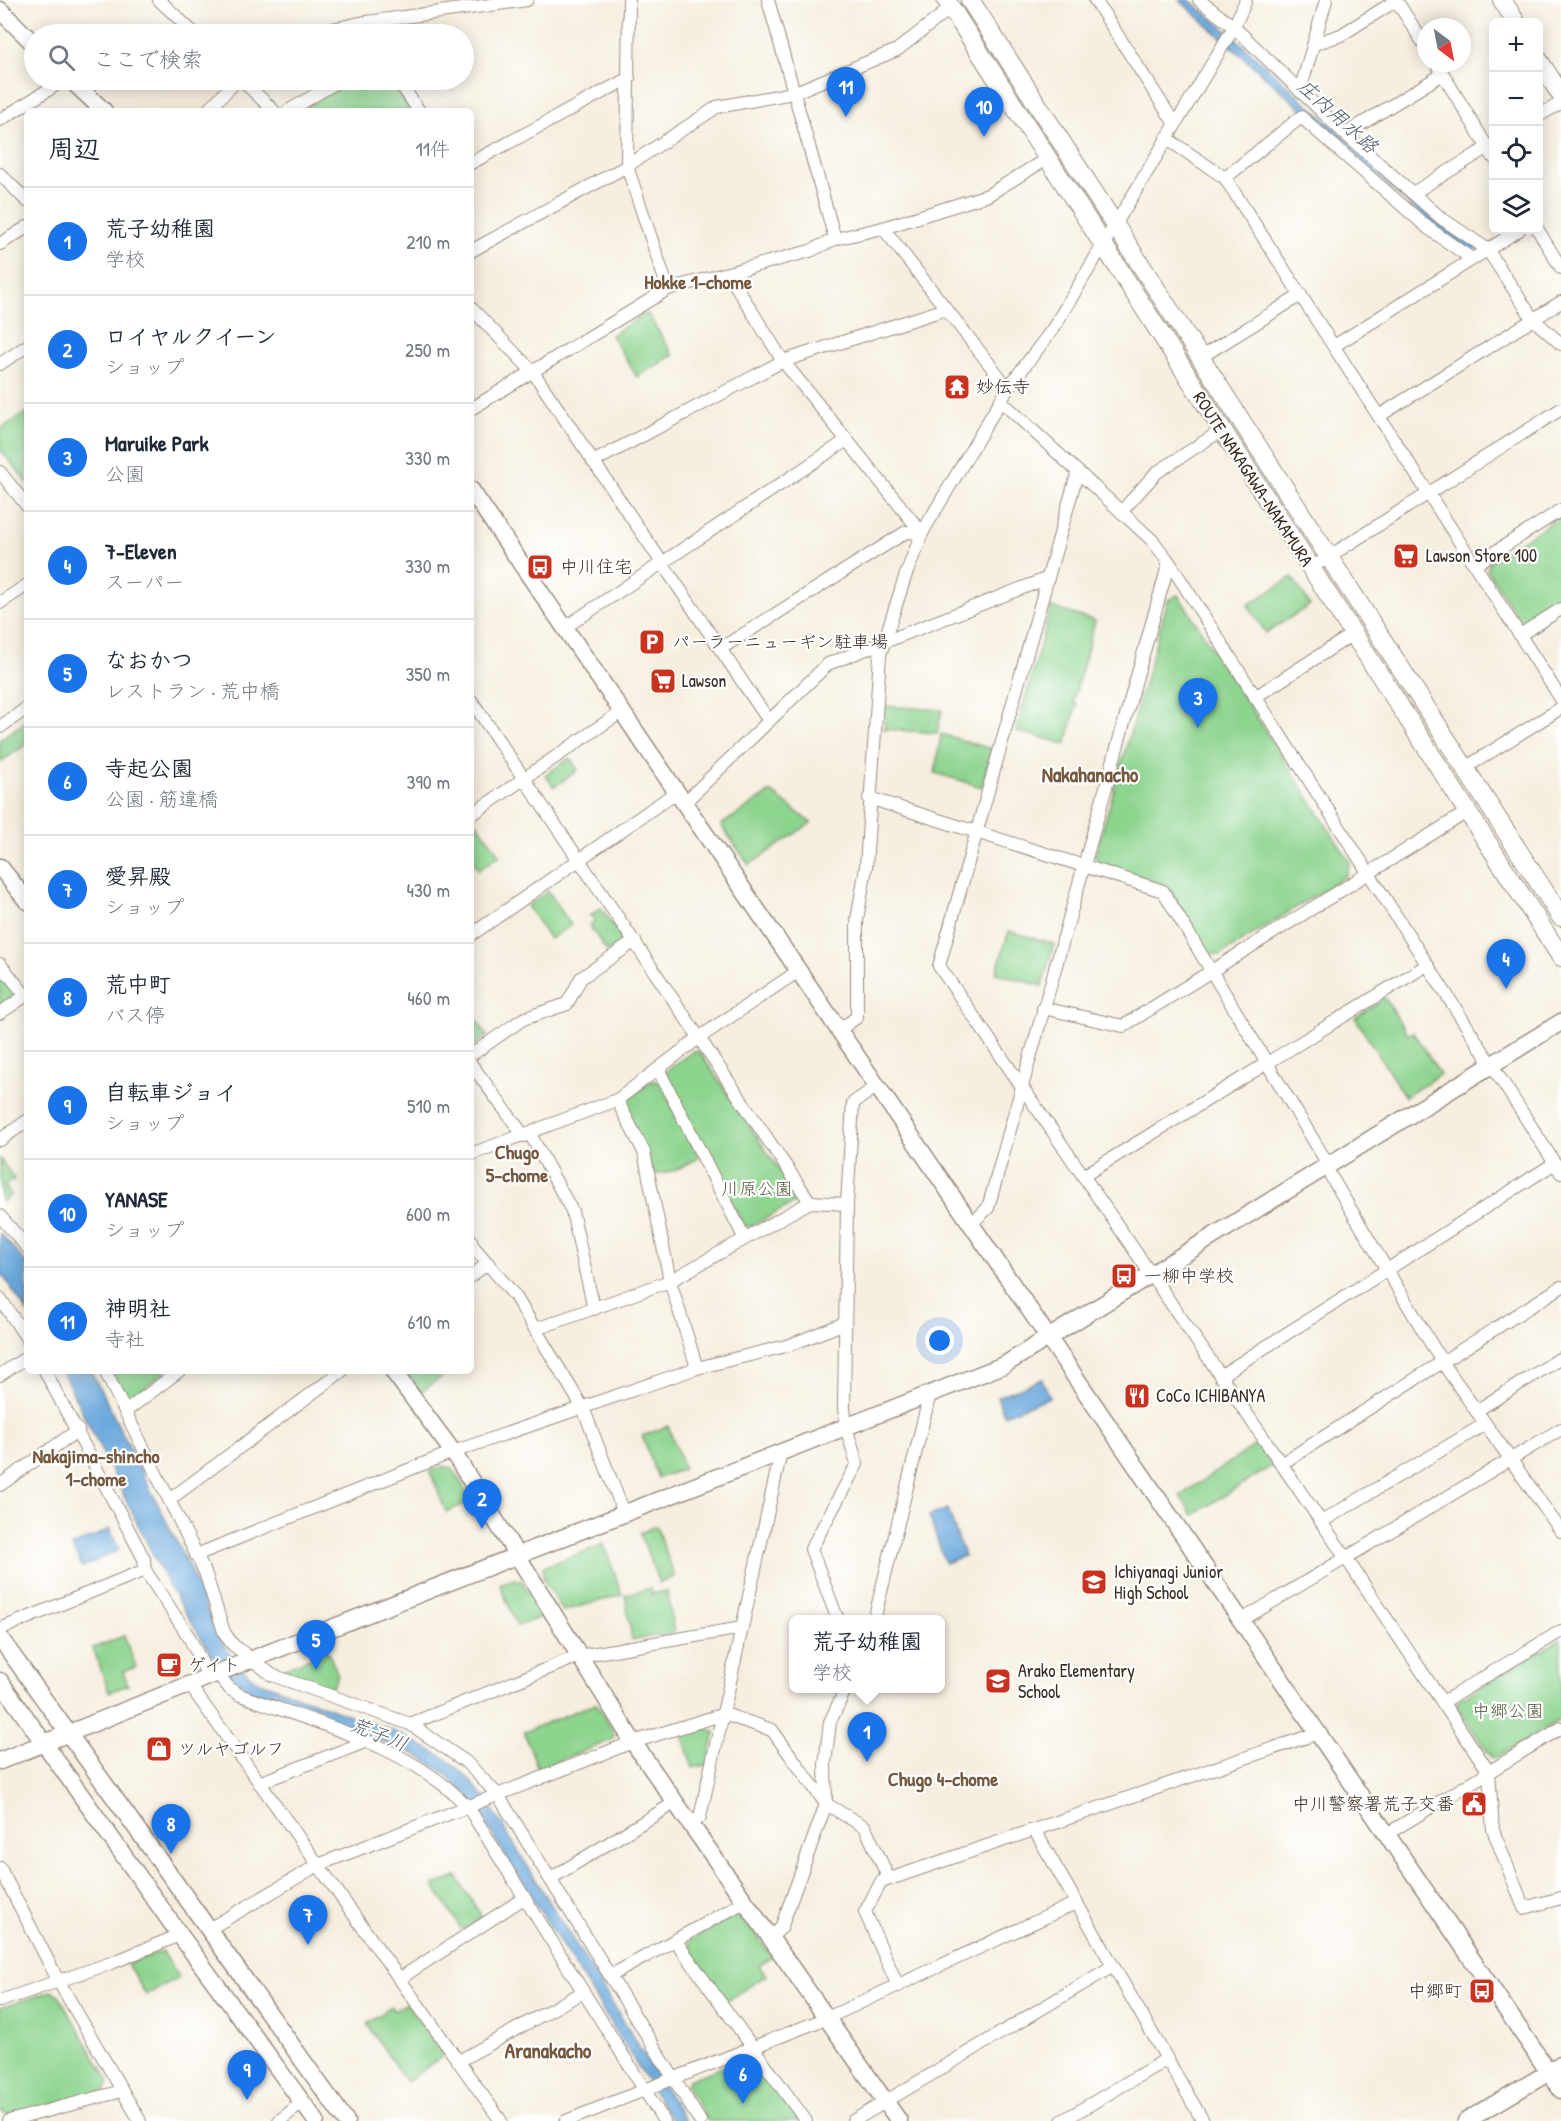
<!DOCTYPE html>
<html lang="ja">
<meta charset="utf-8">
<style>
:root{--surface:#fff;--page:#f6f6f7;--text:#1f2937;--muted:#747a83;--line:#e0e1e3;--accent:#1a73e8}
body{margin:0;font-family:"Patrick Hand","Klee One",sans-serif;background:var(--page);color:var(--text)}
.controls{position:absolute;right:18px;top:18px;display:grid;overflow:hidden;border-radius:9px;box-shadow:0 3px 15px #0003}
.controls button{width:54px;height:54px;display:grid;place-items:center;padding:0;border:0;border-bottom:2px solid var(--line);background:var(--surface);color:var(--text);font:30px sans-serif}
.compass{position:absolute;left:1417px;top:18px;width:54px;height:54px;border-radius:50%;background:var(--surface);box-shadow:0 3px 15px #0003;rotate:148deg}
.you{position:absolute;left:940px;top:1341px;width:21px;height:21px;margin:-15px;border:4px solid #fff;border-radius:50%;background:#1a73e8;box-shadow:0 0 0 9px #1a73e833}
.badge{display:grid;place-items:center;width:39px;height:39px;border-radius:50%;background:var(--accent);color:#fff;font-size:20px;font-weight:700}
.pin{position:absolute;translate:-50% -50px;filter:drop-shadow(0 2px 3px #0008)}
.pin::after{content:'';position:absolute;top:32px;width:21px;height:18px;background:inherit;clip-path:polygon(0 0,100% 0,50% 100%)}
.popup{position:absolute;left:789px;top:1615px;width:156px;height:78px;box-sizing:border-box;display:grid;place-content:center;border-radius:9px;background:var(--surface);filter:drop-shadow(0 2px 4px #0005);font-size:20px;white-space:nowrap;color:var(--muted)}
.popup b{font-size:22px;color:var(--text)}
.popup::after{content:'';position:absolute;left:50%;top:100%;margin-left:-12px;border:12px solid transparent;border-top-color:var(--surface)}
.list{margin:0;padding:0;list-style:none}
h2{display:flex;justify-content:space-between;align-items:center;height:78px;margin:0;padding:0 24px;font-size:26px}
h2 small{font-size:20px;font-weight:400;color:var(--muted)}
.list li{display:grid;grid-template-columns:39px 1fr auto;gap:18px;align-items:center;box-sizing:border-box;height:108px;padding:0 24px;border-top:2px solid var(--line)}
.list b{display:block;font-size:22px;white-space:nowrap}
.list p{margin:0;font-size:20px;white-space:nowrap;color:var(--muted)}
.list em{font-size:20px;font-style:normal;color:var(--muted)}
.icon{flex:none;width:33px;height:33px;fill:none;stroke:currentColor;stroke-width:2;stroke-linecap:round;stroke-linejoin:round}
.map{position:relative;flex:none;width:1561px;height:2121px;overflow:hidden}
.search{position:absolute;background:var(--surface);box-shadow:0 3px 15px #0003;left:24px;top:24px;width:450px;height:66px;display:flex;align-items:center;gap:15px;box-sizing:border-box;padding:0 21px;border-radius:33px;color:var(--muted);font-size:22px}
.panel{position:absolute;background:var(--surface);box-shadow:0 3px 15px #0003;left:24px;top:108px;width:450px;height:1266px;border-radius:9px}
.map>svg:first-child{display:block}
</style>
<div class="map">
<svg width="1561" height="2121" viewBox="0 0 1561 2121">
<rect width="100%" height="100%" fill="#fff"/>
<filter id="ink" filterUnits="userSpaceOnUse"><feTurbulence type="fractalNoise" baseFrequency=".0167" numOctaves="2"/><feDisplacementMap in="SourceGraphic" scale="12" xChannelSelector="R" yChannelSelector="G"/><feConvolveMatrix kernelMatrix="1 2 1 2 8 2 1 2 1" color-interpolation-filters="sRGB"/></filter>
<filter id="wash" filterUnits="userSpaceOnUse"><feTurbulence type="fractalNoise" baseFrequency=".008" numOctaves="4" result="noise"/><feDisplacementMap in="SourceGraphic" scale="24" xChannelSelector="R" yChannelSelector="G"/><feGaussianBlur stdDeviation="1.35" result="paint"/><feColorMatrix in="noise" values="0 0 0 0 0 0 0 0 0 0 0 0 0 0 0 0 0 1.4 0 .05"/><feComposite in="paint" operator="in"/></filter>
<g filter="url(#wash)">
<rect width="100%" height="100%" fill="#f6eede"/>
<g fill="#8dd48f" stroke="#647f56" stroke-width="1.5">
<path d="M350 80H389L411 111H297Z"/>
<path d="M647 313 673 355 637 377 611 335Z"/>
<path d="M27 412V482L0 449V429Z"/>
<path d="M1561 516V604L1526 625 1521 623 1487 570 1490 561Z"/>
<path d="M1292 577 1310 605 1266 633 1248 605Z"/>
<path d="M1178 595 1350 862 1346 876 1220 955 1208 953 1168 886 1099 863 1095 856 1168 600Z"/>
<path d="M1051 607 1095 621 1073 702 1077 704 1066 744 1016 731Z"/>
<path d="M886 706 942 710 937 733 884 729Z"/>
<path d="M27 721V744L0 762V739Z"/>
<path d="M941 734 992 749 982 787 935 773Z"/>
<path d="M570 758 578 770 554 787 545 775Z"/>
<path d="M771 792 811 823 749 865 721 825Z"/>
<path d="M477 823 500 855 479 870 471 858V827Z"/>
<path d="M548 891 571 925 550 939 527 906Z"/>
<path d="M601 908 621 937V943L607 952 589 925 595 921 591 915Z"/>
<path d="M1009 931 1054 944 1042 986 996 973Z"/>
<path d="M0 970 15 989 13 996 0 1005Z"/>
<path d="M1385 998 1408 1035 1413 1032 1440 1074 1405 1097 1355 1018Z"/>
<path d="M471 1011 487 1036 471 1047Z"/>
<path d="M693 1051H699L797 1196 796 1202 750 1227 743 1225 667 1077 666 1071Z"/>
<path d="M652 1081 660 1082 699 1158 676 1170 654 1175 625 1106 627 1100Z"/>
<path d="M0 1159 14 1179 5 1185 11 1195 1 1202Z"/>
<path d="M112 1371H166L130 1398 124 1395Z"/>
<path d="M406 1371H443L445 1374 421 1392Z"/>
<path d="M668 1426 684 1469 658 1478 642 1436Z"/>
<path d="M1257 1444 1272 1466 1193 1515 1180 1496Z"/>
<path d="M444 1466 452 1468 472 1501 446 1512 430 1471Z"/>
<path d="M656 1526 675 1577 659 1583 640 1533Z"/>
<path d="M604 1544 622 1595 563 1611 543 1579V1567Z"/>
<path d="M513 1579 522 1581 543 1616 517 1626 500 1584Z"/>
<path d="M650 1588 651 1594 667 1591 674 1633 632 1640 625 1595Z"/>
<path d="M124 1636 136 1667 123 1672 128 1685 109 1692 93 1648Z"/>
<path d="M1561 1639V1719L1497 1758 1491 1757 1457 1707V1701Z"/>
<path d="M328 1651 338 1675 332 1688 280 1670Z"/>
<path d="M596 1703 615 1734 612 1740 538 1769 524 1732Z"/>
<path d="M705 1728 715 1732 708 1765 693 1768 682 1735Z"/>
<path d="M457 1877 482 1917 462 1930 433 1885Z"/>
<path d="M736 1914 744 1917 772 1957 759 1966 766 1975 727 2001 689 1948 690 1940Z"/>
<path d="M162 1951 179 1977 146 1995 127 1964Z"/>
<path d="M51 1991 58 1994 109 2081 105 2091 10 2116 0 2111V2008Z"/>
<path d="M406 2003 444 2055 406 2082 367 2024 391 2007 394 2011Z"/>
<path d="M751 2056 758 2059 801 2121H708L686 2086 688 2080Z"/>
</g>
<g fill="#6ba9dd" stroke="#536a7e" stroke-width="1.5">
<path d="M1179 0H1189L1226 30 1436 220 1478 247 1471 252 1433 226Z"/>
<path d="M0 1233 27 1264V1312L0 1271Z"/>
<path d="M62 1371H91C124 1436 156 1500 188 1565 210 1609 214 1650 257 1681L396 1732 444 1757 468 1778 488 1802 685 2121H672L474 1805 445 1773 415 1754 246 1690 226 1678 168 1585Z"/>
<path d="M1042 1379 1050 1397 1004 1415 997 1397Z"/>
<path d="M948 1509 964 1556 945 1563 929 1516Z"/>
<path d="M110 1529 119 1550 82 1567 72 1546Z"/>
</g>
</g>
<g filter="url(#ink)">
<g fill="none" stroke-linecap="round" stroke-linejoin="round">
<g stroke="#988c7e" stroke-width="14">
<g id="minor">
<path d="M159 0 195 34"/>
<path d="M629 0 627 166 668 289"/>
<path d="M768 0 835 239"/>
<path d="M1095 0 1175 124"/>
<path d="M1199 0 1234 27 1345 134 1441 218 1487 249 1533 319 1561 344"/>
<path d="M1396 0 1426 47"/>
<path d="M310 34 360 23 527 0"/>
<path d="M1314 44 1341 35 1397 0"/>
<path d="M1436 63 1494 158"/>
<path d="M242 80 274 111"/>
<path d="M398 80 419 111"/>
<path d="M1300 91 1326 0"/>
<path d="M207 111 237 80"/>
<path d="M288 111 340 80"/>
<path d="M1538 116 1561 103"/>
<path d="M0 120 64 80"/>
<path d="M1345 134 1443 74"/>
<path d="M1166 138 1225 178 1561 699"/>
<path d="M471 163 629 78"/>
<path d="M0 174 27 201"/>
<path d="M1225 178 1301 117 1428 228 1472 259"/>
<path d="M1413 193 1492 145"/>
<path d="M883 228 1008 388"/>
<path d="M1538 230 1561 268"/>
<path d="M0 244 27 227"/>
<path d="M471 251 627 166 717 107 793 93 897 50 951 8"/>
<path d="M471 308 533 372 769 721"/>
<path d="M1334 346 1519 230"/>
<path d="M1201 357 1301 295"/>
<path d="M0 364 27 346"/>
<path d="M1001 401 1153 541 1169 562 1561 1173"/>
<path d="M471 409 668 289 810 251 835 239 883 228 988 195 1048 158"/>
<path d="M1379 416 1561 302"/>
<path d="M593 462 783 361 946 309"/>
<path d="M0 472 27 506"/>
<path d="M1077 474 939 966 1346 1558 1489 1772 1493 1830 1524 1908 1561 1898"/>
<path d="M1121 512 1156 473 1222 430"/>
<path d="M1476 564 1561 510"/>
<path d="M1311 568 1561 409"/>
<path d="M0 603 27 585"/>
<path d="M564 628 847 440"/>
<path d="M1520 635 1561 609"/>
<path d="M720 649 906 532 922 533 783 361 729 275"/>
<path d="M1255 697 1353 634"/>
<path d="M471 700 810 1202"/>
<path d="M0 727 27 708"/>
<path d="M1465 768 1561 708"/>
<path d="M869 798 1163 891 1329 1166"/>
<path d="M683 804 828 664 1048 578"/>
<path d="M471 815 621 712"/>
<path d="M471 935 675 793"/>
<path d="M0 964 26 996"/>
<path d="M1043 1008 1123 1026 1467 812"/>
<path d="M0 1013 27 995"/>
<path d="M838 1031 857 1017V920L866 867 880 655 905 577 922 533 1008 388 1052 330 1234 27 1246 0"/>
<path d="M471 1055 523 1019 567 1004 581 978 635 941"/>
<path d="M471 1064 524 1136"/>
<path d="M658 1069 744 1237"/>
<path d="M617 1100 644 1152 670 1281 697 1368"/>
<path d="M530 1134 572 1211 594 1309"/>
<path d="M0 1140 27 1121"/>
<path d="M471 1154 617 1100 700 1037 797 972"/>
<path d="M1326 1168 1442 1362 1561 1531"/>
<path d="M1083 1176 1427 965"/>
<path d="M0 1216 27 1247"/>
<path d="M970 1225 988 1208 1169 562"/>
<path d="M471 1240 473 1246 515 1296 583 1408 624 1513"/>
<path d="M471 1276 488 1263"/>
<path d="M0 1298 27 1339"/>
<path d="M536 1329 670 1281 810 1202 847 1204"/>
<path d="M45 1371 144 1559 145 1570 189 1637 208 1676"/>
<path d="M105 1371 205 1572 224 1632 232 1644 272 1675 410 1724 466 1762 498 1795 700 2121"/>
<path d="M0 1375 27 1357"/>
<path d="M1220 1376 1555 1163"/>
<path d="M126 1411 179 1371"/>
<path d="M1476 1411 1561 1358"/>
<path d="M1281 1464 1561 1287"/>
<path d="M0 1485 78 1430"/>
<path d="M169 1500 342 1371"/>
<path d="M1321 1522 1485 1424"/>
<path d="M196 1555 453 1452 697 1368 790 1345 845 1323"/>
<path d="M838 1620 811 1549 857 1464 846 1427 844 1407 847 1204 853 1103 876 1087"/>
<path d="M874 1620 930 1394"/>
<path d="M1242 1620 1561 1429"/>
<path d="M0 1629 145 1570"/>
<path d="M217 1673 230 1689 240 1695C318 1724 409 1745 468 1807L664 2121"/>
<path d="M189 1684 501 2121"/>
<path d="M1443 1702 1561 1631"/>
<path d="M410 1724 579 1656 742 1628"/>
<path d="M259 1783 365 1742"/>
<path d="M691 1824 700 1817 781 1452"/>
<path d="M1035 1831 1203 2121"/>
<path d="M1387 1834 1561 1728"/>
<path d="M0 1868 59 1982 140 2121"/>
<path d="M550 1879 676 1802"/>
<path d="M209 1929 318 1865 633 1742 724 1714 772 1730 826 1804 865 1827 889 1879"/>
<path d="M771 1937 781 1928 826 1804 825 1764 830 1722 846 1688"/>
<path d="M675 1940 806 2121"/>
<path d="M610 1976 746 1901"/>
<path d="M399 1979 524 1898"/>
<path d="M898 1986 865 1912 881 1882 1318 1733"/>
<path d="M0 2001 114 1962 180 1935"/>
<path d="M459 2061 583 1992"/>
<path d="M9 2121 122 2091"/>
<path d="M279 2121 303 2102"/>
<path d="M566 2121 827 2018 1076 1903"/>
<path d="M853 2121 1113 1966"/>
<path d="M1062 2121 1167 2059"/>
</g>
</g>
<g stroke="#988c7e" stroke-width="19">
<g id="tertiary">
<path d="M0 10 34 44"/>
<path d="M71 80 104 111"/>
<path d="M471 490 1561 2090"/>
<path d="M0 867 27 901"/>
<path d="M393 1371 453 1452 633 1742 899 2121"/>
<path d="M0 1638 346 2121"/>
<path d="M0 1681 180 1935 316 2121"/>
<path d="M0 1761 250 1660 1004 1365 1561 1022"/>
<path d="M1466 2121 1561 2065"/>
</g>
</g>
<g stroke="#988c7e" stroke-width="20">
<g id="secondary">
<path d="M946 0 1561 957"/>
<path d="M970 0 1561 917"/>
<path d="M1502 0 1516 22"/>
<path d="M1538 59 1561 95"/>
</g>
</g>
<use href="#minor" stroke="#fff" stroke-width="12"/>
<use href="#tertiary" stroke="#fff" stroke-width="16"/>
<use href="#secondary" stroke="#fff" stroke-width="18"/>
</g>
</g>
<defs>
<g id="temple-square" transform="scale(1.35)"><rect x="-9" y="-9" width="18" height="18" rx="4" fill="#c8321e" stroke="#fff"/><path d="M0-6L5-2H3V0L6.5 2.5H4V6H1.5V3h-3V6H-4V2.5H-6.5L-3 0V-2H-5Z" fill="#fff"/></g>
<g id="supermarket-square" transform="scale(1.35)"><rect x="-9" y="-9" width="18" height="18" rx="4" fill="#c8321e" stroke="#fff"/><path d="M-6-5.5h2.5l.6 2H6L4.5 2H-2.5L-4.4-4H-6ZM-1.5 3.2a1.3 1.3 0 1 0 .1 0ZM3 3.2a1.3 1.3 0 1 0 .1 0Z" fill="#fff"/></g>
<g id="bus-square" transform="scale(1.35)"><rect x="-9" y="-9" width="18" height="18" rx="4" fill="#c8321e" stroke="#fff"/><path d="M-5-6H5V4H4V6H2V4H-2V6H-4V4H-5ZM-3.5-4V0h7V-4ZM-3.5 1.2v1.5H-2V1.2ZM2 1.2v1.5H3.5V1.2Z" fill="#fff"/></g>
<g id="parking-square" transform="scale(1.35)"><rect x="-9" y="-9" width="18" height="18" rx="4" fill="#c8321e" stroke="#fff"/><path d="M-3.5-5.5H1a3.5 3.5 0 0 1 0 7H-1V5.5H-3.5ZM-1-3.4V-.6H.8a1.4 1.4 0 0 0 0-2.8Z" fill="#fff"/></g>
<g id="restaurant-square" transform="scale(1.35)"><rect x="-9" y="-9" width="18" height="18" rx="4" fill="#c8321e" stroke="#fff"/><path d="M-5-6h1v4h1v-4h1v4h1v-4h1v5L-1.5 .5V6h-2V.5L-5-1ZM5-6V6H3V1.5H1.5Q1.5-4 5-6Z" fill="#fff"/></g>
<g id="school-square" transform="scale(1.35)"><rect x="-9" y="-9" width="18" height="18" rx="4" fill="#c8321e" stroke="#fff"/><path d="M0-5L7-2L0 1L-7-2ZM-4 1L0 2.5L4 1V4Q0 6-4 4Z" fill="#fff"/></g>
<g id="cafe-square" transform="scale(1.35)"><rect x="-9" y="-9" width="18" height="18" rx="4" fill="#c8321e" stroke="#fff"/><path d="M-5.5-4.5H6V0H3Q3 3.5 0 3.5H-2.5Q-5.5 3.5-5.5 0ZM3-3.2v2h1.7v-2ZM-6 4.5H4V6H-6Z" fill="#fff"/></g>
<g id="shop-square" transform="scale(1.35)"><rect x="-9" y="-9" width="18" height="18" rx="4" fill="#c8321e" stroke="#fff"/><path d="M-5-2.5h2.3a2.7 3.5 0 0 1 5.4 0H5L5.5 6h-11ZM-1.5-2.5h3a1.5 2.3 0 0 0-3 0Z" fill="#fff"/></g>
<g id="civic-square" transform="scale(1.35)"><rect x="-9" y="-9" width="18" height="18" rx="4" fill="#c8321e" stroke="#fff"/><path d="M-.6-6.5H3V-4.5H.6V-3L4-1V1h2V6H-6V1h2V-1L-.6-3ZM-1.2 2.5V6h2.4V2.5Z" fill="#fff"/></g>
</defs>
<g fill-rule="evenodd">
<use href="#temple-square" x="957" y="387"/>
<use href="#supermarket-square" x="1406" y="556"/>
<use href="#bus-square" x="540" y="567"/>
<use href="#parking-square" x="652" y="642"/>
<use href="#supermarket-square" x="663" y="681"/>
<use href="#bus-square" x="1124" y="1276"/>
<use href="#restaurant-square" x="1137" y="1396"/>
<use href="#school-square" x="1094" y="1582"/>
<use href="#cafe-square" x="169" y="1665"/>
<use href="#school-square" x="998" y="1681"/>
<use href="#shop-square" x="159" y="1749"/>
<use href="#civic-square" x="1474" y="1804"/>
<use href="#bus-square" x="1482" y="1991"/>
</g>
<g text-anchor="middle" stroke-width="4.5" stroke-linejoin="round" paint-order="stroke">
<g font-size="18" fill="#3b2a1e" stroke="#fff" text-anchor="start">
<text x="976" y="393">妙伝寺</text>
<text x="1426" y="562">Lawson Store 100</text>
<text x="560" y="573">中川住宅</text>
<text x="672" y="648">パーラーニューギン駐車場</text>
<text x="682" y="687">Lawson</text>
<text x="1144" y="1282">一柳中学校</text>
<text x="1156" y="1402">CoCo ICHIBANYA</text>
<text x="1114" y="1578">Ichiyanagi Junior<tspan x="1114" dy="21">High School</tspan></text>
<text x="188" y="1671">ゲイト</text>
<text x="1018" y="1677">Arako Elementary<tspan x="1018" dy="21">School</tspan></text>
<text x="178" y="1755">ツルヤゴルフ</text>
<text x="1454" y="1810" text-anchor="end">中川警察署荒子交番</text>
<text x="1462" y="1997" text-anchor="end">中郷町</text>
</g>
<g font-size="18" fill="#3b2a1e" stroke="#fff">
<text transform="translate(1253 479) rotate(57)" y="6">ROUTE NAKAGAWA-NAKAMURA</text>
</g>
<g font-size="18" fill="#545d40" stroke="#fff">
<text x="757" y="1195">川原公園</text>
<text x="1508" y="1717">中郷公園</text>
</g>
<g font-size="20" font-style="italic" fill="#4e5d6a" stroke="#fff">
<text transform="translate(1338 116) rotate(42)" y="7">庄内用水路</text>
<text transform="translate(379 1734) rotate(22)" y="7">荒子川</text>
</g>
<g font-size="20" font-weight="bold" fill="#75583e" stroke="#fff">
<text x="698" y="289">Hokke 1-chome</text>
<text x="517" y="1159">Chugo<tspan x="517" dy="23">5-chome</tspan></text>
<text x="96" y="1463">Nakajima-shincho<tspan x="96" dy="23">1-chome</tspan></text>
<text x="943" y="1786">Chugo 4-chome</text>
</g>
<g font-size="21" font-weight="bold" fill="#75583e" stroke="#fff">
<text x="1090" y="782">Nakahanacho</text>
<text x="548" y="2058">Aranakacho</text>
</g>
</g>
</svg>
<div class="controls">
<button>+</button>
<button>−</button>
<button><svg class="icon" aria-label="locate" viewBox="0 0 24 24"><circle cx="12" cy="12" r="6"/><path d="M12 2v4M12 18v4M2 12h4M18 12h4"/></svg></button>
<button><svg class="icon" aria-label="layers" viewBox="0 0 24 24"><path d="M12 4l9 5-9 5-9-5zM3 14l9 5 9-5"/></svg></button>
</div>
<svg class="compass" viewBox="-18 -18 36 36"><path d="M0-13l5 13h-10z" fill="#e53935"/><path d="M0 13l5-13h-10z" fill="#747a83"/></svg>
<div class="you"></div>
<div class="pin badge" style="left:867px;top:1762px">1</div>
<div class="popup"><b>荒子幼稚園</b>学校</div>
<div class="pin badge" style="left:482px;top:1529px">2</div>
<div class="pin badge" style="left:1198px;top:728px">3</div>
<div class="pin badge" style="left:1506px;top:989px">4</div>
<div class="pin badge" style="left:316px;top:1670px">5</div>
<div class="pin badge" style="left:743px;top:2104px">6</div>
<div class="pin badge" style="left:308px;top:1945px">7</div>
<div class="pin badge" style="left:171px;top:1854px">8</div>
<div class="pin badge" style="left:247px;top:2100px">9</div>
<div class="pin badge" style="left:984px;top:137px">10</div>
<div class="pin badge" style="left:846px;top:117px">11</div>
<div class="search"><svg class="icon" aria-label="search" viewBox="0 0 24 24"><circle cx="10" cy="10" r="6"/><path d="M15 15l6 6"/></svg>ここで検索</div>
<section class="panel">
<h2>周辺<small>11件</small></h2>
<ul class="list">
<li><span class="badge">1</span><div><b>荒子幼稚園</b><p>学校</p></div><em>210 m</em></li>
<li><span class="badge">2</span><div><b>ロイヤルクイーン</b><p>ショップ</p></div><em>250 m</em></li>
<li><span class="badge">3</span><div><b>Maruike Park</b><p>公園</p></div><em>330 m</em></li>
<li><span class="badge">4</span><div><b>7-Eleven</b><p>スーパー</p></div><em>330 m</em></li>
<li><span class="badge">5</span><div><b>なおかつ</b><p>レストラン · 荒中橋</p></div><em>350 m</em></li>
<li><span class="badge">6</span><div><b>寺起公園</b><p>公園 · 筋違橋</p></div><em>390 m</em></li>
<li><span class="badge">7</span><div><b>愛昇殿</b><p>ショップ</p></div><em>430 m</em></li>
<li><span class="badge">8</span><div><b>荒中町</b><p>バス停</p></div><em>460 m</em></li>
<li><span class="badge">9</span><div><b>自転車ジョイ</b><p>ショップ</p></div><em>510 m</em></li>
<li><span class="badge">10</span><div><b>YANASE</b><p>ショップ</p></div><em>600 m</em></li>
<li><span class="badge">11</span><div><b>神明社</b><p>寺社</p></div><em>610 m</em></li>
</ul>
</section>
</div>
